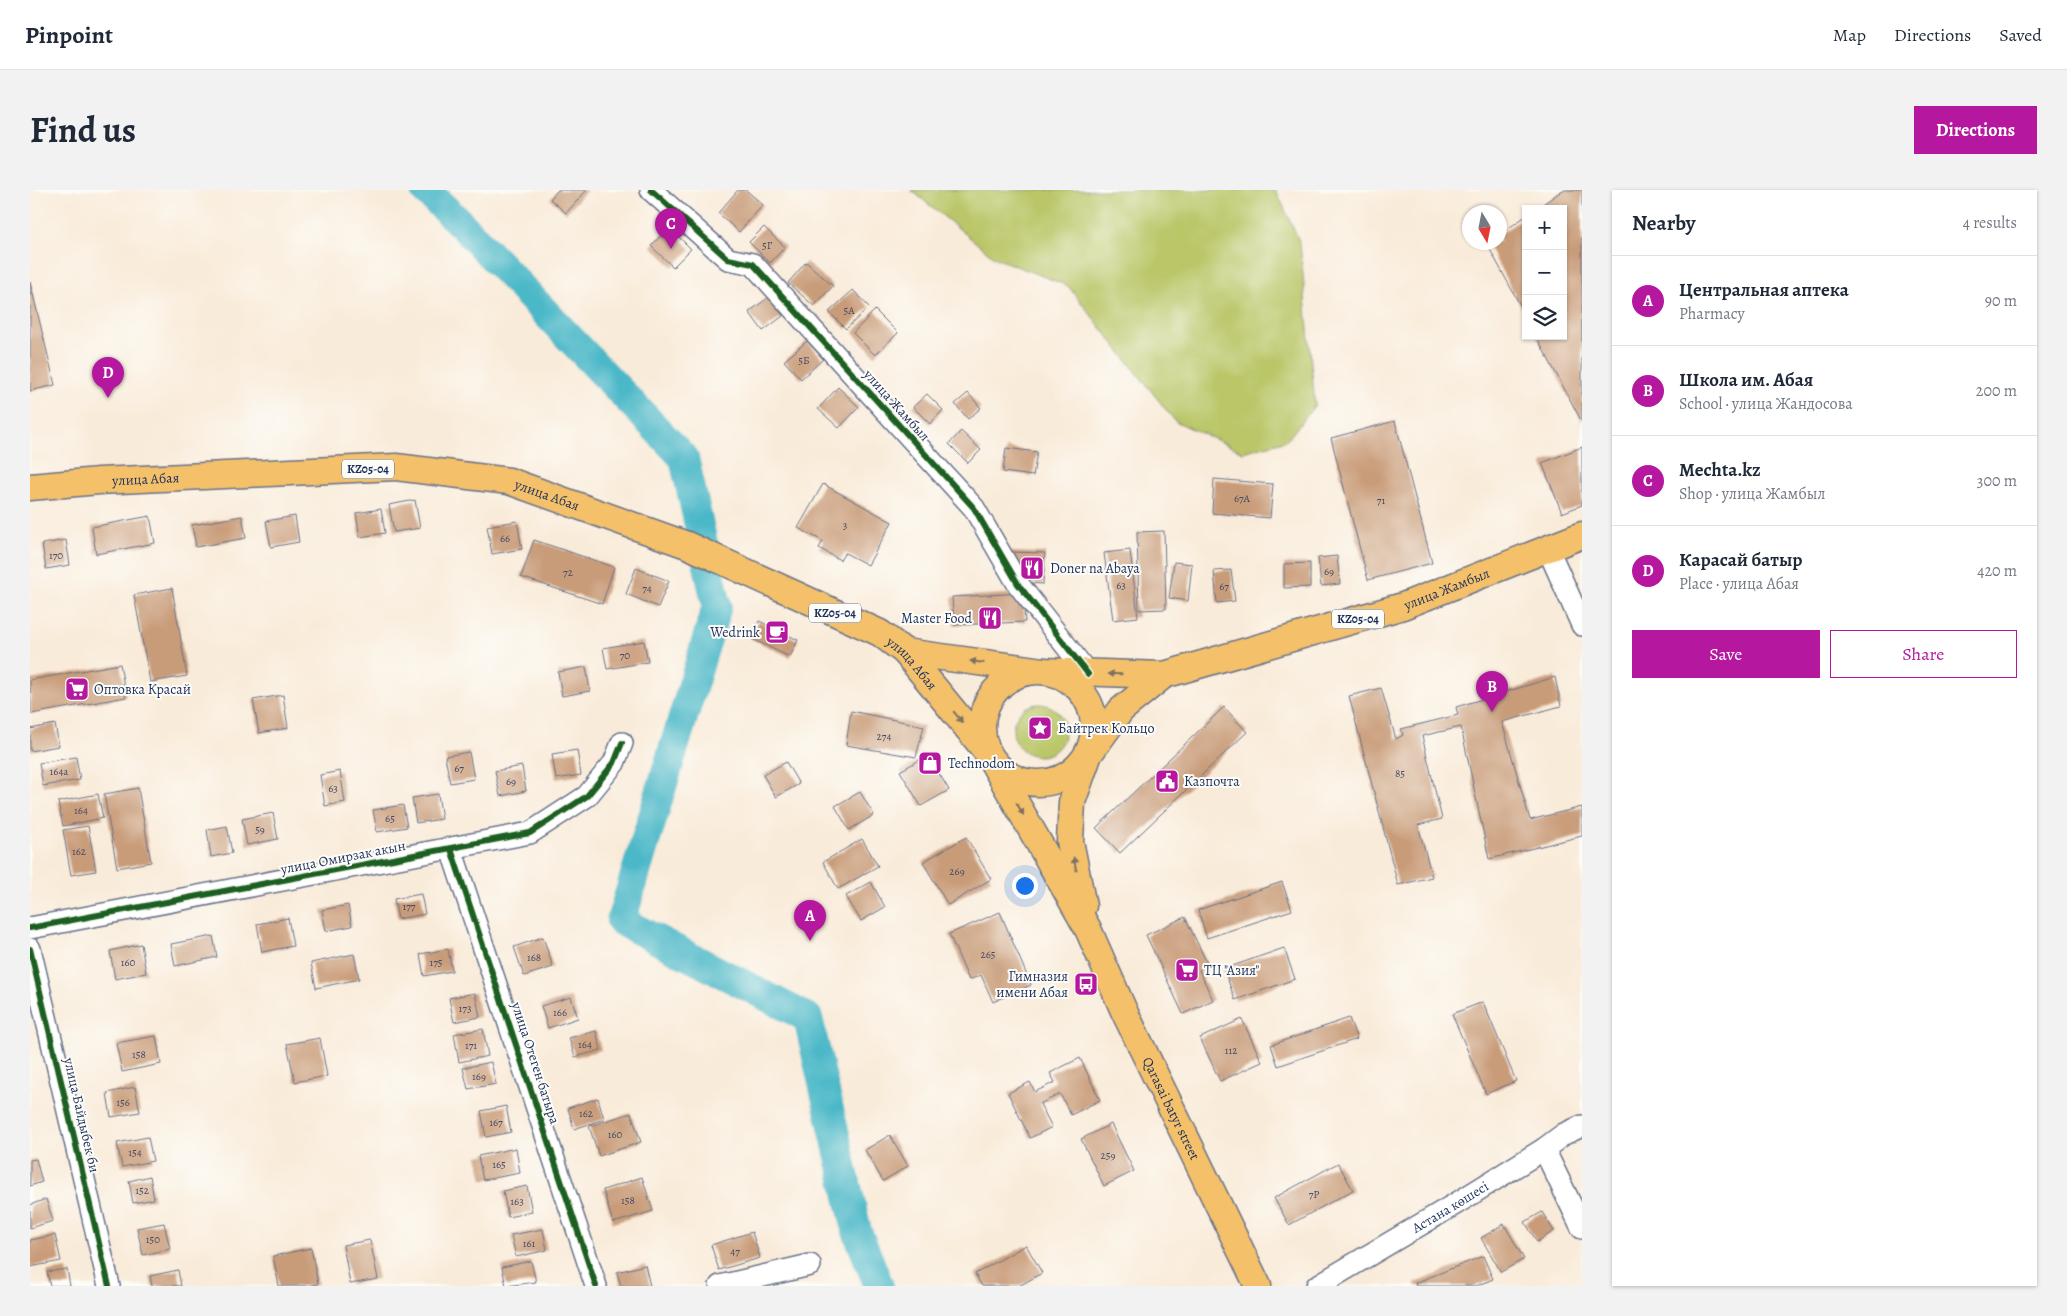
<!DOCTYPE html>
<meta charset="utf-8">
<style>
:root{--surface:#fff;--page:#f2f2f3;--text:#1f2937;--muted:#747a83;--line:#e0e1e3;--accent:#b5179e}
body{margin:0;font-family:Alegreya,serif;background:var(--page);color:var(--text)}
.controls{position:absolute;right:15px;top:15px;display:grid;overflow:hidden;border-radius:0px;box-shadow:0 1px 4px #0004}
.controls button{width:45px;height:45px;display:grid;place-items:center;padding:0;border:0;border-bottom:1px solid var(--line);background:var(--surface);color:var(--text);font:25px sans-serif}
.compass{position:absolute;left:1432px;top:15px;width:45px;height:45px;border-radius:50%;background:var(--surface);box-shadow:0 1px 4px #0004;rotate:170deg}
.you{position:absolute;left:994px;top:695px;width:18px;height:18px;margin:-12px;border:4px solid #fff;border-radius:50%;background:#1a73e8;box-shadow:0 0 0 8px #1a73e833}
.badge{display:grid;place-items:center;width:32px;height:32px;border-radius:50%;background:var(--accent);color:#fff;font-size:16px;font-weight:700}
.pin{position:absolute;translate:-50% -41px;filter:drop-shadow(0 1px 2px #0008)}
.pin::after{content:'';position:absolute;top:26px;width:18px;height:15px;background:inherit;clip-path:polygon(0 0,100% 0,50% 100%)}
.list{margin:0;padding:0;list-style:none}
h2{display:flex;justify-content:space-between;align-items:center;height:65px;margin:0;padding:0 20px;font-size:21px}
h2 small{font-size:16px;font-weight:400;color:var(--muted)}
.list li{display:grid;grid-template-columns:32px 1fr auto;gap:15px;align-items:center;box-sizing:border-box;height:90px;padding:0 20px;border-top:1px solid var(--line)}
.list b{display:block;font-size:19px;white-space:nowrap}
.list p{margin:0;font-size:16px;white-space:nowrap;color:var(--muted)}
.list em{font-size:16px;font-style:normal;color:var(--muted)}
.actions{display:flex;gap:10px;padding:15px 20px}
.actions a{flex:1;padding:11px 0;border:1px solid var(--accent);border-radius:0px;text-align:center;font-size:18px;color:var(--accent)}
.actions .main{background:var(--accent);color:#fff}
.icon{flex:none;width:28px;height:28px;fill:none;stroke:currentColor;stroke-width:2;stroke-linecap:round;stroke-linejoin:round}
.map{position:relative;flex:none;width:1552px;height:1096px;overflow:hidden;border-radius:0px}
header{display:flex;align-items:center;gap:30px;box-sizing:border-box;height:70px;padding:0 25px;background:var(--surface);border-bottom:1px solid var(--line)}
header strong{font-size:24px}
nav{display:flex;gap:28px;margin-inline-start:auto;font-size:18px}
.intro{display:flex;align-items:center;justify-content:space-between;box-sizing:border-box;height:120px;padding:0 30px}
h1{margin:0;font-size:35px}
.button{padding:12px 22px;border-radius:0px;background:var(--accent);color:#fff;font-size:18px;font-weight:700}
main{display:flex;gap:30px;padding:0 30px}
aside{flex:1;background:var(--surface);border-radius:0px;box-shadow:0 1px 4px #0004}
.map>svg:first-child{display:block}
</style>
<header>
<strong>Pinpoint</strong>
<nav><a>Map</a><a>Directions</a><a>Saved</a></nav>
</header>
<div class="intro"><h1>Find us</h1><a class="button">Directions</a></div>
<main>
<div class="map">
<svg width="1552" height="1096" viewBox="0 0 1552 1096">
<rect width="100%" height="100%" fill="#fdfcf7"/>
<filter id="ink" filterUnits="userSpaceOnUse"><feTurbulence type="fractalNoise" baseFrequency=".02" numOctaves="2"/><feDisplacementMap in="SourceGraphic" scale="10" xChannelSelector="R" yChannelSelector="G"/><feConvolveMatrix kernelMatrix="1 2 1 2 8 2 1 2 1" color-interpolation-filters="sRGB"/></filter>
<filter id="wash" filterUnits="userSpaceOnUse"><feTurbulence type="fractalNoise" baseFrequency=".0096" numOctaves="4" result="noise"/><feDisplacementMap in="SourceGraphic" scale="20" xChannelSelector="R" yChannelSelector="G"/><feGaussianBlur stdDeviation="1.12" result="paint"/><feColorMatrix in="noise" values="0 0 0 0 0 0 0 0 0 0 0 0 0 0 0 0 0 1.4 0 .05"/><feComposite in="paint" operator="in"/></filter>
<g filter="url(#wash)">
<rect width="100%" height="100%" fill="#f9ebd9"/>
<g fill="#bac668" stroke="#6a7a63">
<path d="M881 0H1246L1270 53 1285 215 1257 250 1213 262 1145 231 1038 96 965 68Z"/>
<circle cx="1009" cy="540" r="26"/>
</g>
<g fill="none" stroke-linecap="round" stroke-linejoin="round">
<path stroke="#4cb8c8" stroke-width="30" d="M395 0 430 33 654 268 687 416 591 731 778 828 827 1041 849 1096"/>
</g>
<g id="blocks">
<g fill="#c99c79">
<path d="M528 0H557L536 23 520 9Z"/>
<path d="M708 0H716L733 15 709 42 688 23Z"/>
<path d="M1533 0H1552V232L1506 146H1533V19H1506Z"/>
<path d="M1496 26V126L1456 52H1470V44Z"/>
<path d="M639 37 661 59 643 77 621 56Z"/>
<path d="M734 37 755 57 740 73 719 52Z"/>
<path d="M776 72 803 96 784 116 758 93Z"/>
<path d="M0 92 25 195 0 201Z"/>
<path d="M823 100 839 117 816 139 799 122Z"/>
<path d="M739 107 753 126 733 141 719 122Z"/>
<path d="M845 120 868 143 845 165 823 143Z"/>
<path d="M777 151 793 169 771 189 754 171Z"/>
<path d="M808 197 829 217 809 238 788 219Z"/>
<path d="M938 203 951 218 938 229 925 214Z"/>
<path d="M897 204 913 220 900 234 883 217Z"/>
<path d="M1365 231 1402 373 1338 390 1301 248Z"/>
<path d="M931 241 951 260 938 273 919 254Z"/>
<path d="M1552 257V315L1532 323 1512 273Z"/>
<path d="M976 258 1007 262 1003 286 973 282Z"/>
<path d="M1184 289 1243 294 1240 328 1182 323Z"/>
<path d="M793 294 862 332 838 375 815 363 810 370 789 358 793 351 768 338Z"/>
<path d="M385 310 390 338 364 342 359 315Z"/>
<path d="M351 319 355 343 330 347 326 323Z"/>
<path d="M120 326 125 353 66 364 62 337Z"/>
<path d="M212 326 216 348 166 357 162 335Z"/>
<path d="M265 326 269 352 241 357 236 331Z"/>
<path d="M487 331 492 359 462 364 457 336Z"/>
<path d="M1134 341 1136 419 1109 420 1107 342Z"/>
<path d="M36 350 40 375 16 379 12 354Z"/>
<path d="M504 350 584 377 572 414 491 387Z"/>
<path d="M1100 360 1108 427 1083 430 1074 363Z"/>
<path d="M979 362 1015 363 1013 394 999 393Z"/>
<path d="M1307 366 1310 394 1291 396 1288 368Z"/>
<path d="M1144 372 1162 374 1158 411 1139 408Z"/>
<path d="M1280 373V397L1254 398V374Z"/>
<path d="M606 378 639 391 628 417 596 404Z"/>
<path d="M1201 380 1205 411 1187 413 1184 381Z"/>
<path d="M142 398 157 486 120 492 104 405Z"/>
<path d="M993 403 995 432 924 435 922 407Z"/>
<path d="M729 431 768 450 760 467 720 448Z"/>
<path d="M614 451 618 472 577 479 573 458Z"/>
<path d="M90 474 96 507 1 524 0 490Z"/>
<path d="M556 477 560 501 532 506 528 482Z"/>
<path d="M1525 487 1531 516 1472 532 1500 630 1552 617V646L1459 669 1431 537 1392 546 1412 629 1388 635 1402 687 1368 695 1319 506 1351 498 1366 549 1373 545 1371 539 1428 525 1426 517Z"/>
<path d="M253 505 258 538 229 543 223 510Z"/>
<path d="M1194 517 1217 542 1090 663 1066 638Z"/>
<path d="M821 521 894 536 886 567 816 555Z"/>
<path d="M25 534 29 556 0 561V539Z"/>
<path d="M547 560 551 585 526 589 522 564Z"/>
<path d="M439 562 444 589 420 593 415 566Z"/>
<path d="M898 565 919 600 891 616 870 581Z"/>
<path d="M46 567 50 590 13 596 9 573Z"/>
<path d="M756 572 769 594 746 607 733 585Z"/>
<path d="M492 576 496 601 470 606 465 581Z"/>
<path d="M310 581 315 612 295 616 290 585Z"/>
<path d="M108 598 121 672 87 678 74 604Z"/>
<path d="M830 602 844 625 819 640 805 616Z"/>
<path d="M68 604 73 628 33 636 28 612Z"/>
<path d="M408 604 412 629 386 633 382 608Z"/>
<path d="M373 615 377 637 347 642 343 620Z"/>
<path d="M243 623 248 649 217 655 212 629Z"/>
<path d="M58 636 66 681 41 685 33 640Z"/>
<path d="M197 636 202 663 181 667 177 640Z"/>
<path d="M936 647 961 689 918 715 893 672Z"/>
<path d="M832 649 848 676 808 699 793 672Z"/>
<path d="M841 692 855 717 831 731 816 706Z"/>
<path d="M1252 692 1262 720 1177 748 1168 720Z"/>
<path d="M391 704 395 724 368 729 364 709Z"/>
<path d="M318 715 322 736 296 741 292 720Z"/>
<path d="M970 722 1001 795 963 812 951 785 939 790 919 744Z"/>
<path d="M1155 727 1178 775 1169 780 1183 810 1153 824 1116 745Z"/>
<path d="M258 728 263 756 232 762 227 734Z"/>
<path d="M183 746 187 767 145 776 141 754Z"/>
<path d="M513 747 523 777 494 786 484 757Z"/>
<path d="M111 754 116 783 85 789 80 761Z"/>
<path d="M1254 758 1265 789 1205 810 1194 779Z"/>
<path d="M418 759 422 781 394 786 390 764Z"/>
<path d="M324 764 329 789 286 798 281 773Z"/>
<path d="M445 803 450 827 424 832 419 808Z"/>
<path d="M541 807 548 828 518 838 511 816Z"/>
<path d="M1453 812 1486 891 1456 904 1422 824Z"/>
<path d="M1319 828 1327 849 1248 876 1241 855Z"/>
<path d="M1212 829 1232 872 1190 891 1170 848Z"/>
<path d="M453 839 458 866 429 872 424 844Z"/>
<path d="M566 841 571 860 545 867 539 848Z"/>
<path d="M126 846 131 874 92 882 86 853Z"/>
<path d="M290 848 297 886 265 892 257 854Z"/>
<path d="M1050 868 1070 910 1041 925 1030 904 1010 914 1022 937 1000 948 978 903 1000 892 1005 902 1025 892 1020 883Z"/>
<path d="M461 872 466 894 438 899 433 878Z"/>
<path d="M105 897 110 922 81 927 77 903Z"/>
<path d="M568 908 574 929 544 939 538 918Z"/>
<path d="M476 916 481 942 456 947 451 921Z"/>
<path d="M601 923 611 952 569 966 559 936Z"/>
<path d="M1081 934 1104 981 1074 996 1051 949Z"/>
<path d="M860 945 878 976 853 991 835 960Z"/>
<path d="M118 947 123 971 92 977 87 953Z"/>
<path d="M486 958 490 983 453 990 448 966Z"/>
<path d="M6 969 12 992 0 996V970Z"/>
<path d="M1308 973 1323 1000 1259 1035 1244 1008Z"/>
<path d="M120 986 124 1009 103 1013 99 991Z"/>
<path d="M612 987 623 1021 583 1033 573 1000Z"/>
<path d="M497 996 502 1022 478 1027 473 1001Z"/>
<path d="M16 1009 23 1031 0 1038V1015Z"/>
<path d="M1512 1022 1524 1041 1507 1052 1495 1032Z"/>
<path d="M134 1033 140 1059 113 1065 107 1038Z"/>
<path d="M1474 1034 1494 1069 1471 1082 1451 1048Z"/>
<path d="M513 1039 517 1060 486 1067 481 1045Z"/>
<path d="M722 1042 730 1068 689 1080 681 1055Z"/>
<path d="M25 1045 31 1071 0 1077V1050Z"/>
<path d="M340 1050 348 1089 320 1094 313 1055Z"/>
<path d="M996 1055 1012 1083 989 1096H952L945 1084Z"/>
<path d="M281 1058 288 1094 278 1096H249L243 1066Z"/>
<path d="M1453 1066 1463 1089 1446 1096H1386L1385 1093Z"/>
<path d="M501 1071 506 1092 476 1096 472 1077Z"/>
<path d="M615 1075 620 1096H591L587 1082Z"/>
<path d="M37 1079 40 1096H20L17 1082Z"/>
<path d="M148 1080 151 1096H122L120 1086Z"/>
</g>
</g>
</g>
<g filter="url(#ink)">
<use href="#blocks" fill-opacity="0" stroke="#697189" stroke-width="1"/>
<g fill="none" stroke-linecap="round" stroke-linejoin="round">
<g stroke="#697189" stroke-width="24">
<g id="minor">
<path d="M621 0 698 69 723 74 944 318 988 394 1058 484"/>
<path d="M1518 359 1552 435"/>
<path d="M421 659 566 1096"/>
<path d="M0 738 500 643 557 606 584 573 592 553"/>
<path d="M0 759 79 1096"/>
<path d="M1514 959 1552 1038"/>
<path d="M690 1096 780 1075"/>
<path id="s1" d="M1287 1096 1427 1013 1514 959 1534 944 1552 936"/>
</g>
</g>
<g stroke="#697189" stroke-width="29">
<g id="major">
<path id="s2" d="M0 297 69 291 366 277 479 291 657 355 850 443 875 462 957 562 1058 739 1094 821 1228 1096"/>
<path id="s3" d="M875 462 1013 481 1134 485 1373 416 1552 345"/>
<circle cx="1008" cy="537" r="56"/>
<path d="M1053 716 1040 651 1042 612 1059 564 1091 520 1134 485"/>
</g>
</g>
<use href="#minor" stroke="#fff" stroke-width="21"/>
<use href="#major" stroke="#f4c16a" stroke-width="26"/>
<g stroke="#fdfcf7" stroke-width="9">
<g id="cycleway">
<path d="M621 0 698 69 723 74 944 318 988 394 1058 484"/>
<path d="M421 659 566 1096"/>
<path d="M0 738 500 643 557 606 584 573 592 553"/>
<path d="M0 759 79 1096"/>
</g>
</g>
<use href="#cycleway" stroke="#1b5e20" stroke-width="6"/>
</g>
<defs><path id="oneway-solid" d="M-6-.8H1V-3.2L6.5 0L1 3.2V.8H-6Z" transform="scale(1.25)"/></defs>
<g fill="#7d7163">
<use href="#oneway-solid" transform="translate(947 472) rotate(-172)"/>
<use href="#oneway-solid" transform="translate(1085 484) rotate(-179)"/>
<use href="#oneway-solid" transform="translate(928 527) rotate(51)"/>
<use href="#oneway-solid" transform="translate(990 619) rotate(60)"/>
<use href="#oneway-solid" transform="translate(1045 674) rotate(-102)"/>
</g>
</g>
<defs>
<g id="restaurant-square" transform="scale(1.25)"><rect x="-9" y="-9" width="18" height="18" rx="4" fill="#b5179e" stroke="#fdfcf7"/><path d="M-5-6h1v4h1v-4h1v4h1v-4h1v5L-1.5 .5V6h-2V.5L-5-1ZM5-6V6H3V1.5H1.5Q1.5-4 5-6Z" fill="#fff"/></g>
<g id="cafe-square" transform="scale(1.25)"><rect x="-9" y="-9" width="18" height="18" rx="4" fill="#b5179e" stroke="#fdfcf7"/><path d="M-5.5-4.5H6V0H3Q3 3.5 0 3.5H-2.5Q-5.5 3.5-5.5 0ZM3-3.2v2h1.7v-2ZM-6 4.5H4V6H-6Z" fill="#fff"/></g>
<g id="supermarket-square" transform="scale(1.25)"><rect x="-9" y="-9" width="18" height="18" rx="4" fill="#b5179e" stroke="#fdfcf7"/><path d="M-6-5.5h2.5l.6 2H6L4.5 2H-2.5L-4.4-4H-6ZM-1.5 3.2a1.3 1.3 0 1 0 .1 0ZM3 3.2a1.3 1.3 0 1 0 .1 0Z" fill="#fff"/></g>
<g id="sight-square" transform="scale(1.25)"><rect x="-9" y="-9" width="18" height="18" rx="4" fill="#b5179e" stroke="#fdfcf7"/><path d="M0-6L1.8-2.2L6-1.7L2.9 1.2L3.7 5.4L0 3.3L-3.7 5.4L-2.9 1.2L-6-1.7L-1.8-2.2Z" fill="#fff"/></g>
<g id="shop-square" transform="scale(1.25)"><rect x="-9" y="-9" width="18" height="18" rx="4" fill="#b5179e" stroke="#fdfcf7"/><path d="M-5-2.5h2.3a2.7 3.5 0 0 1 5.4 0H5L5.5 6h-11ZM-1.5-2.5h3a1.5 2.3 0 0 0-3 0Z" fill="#fff"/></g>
<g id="civic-square" transform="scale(1.25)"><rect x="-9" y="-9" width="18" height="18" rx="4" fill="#b5179e" stroke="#fdfcf7"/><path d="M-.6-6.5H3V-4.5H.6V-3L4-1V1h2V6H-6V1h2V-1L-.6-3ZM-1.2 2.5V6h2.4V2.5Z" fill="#fff"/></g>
<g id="bus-square" transform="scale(1.25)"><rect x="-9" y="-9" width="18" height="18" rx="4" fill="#b5179e" stroke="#fdfcf7"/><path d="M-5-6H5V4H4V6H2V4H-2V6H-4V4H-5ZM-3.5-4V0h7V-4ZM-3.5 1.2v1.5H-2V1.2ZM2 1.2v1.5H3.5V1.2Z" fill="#fff"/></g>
</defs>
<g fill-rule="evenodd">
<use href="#restaurant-square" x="1002" y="378"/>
<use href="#restaurant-square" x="960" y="428"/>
<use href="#cafe-square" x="747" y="442"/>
<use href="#supermarket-square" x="47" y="499"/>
<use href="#sight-square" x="1010" y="538"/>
<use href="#shop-square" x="900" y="573"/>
<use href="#civic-square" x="1137" y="591"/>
<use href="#supermarket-square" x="1157" y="780"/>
<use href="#bus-square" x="1056" y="794"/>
</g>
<g text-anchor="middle" stroke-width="4" stroke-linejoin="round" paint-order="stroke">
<g font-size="11" fill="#464a65">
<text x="737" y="59">5Г</text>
<text x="819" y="124">5А</text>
<text x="774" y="174">5Б</text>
<text x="1212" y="312">67А</text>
<text x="1351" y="314">71</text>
<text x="815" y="339">3</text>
<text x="475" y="352">66</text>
<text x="26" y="369">170</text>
<text x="1299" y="385">69</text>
<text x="538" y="386">72</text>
<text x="1091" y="399">63</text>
<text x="1194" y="400">67</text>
<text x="617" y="402">74</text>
<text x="595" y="469">70</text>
<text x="854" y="550">274</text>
<text x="429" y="582">67</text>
<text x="29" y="585">164а</text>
<text x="1370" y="587">85</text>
<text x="481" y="595">69</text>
<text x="303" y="602">63</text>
<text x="51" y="624">164</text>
<text x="360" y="632">65</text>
<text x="230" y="643">59</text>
<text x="49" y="665">162</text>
<text x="927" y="685">269</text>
<text x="379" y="720">177</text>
<text x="958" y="768">265</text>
<text x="504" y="771">168</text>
<text x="98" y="776">160</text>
<text x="406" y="776">175</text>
<text x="435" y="822">173</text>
<text x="530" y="826">166</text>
<text x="555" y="858">164</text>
<text x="441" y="859">171</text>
<text x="1201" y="864">112</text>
<text x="109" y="868">158</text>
<text x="449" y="890">169</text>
<text x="93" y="916">156</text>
<text x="556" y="927">162</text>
<text x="466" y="936">167</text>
<text x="585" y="948">160</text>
<text x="105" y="966">154</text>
<text x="1078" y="969">259</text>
<text x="469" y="978">165</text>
<text x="112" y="1004">152</text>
<text x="1284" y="1008">7P</text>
<text x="598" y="1014">158</text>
<text x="487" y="1015">163</text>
<text x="123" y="1053">150</text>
<text x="499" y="1057">161</text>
<text x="705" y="1065">47</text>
</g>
<g fill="#fdfcf7" stroke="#5f6c8c" stroke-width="1">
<rect x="312" y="269.5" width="52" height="19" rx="4"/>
<rect x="779" y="413.5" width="52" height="19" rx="4"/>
<rect x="1302" y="419.5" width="52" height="19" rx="4"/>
</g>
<g font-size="12" font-weight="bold" fill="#1b2f5e">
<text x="338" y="283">KZ05-04</text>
<text x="805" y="427">KZ05-04</text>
<text x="1328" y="433">KZ05-04</text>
</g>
<g font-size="14" fill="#1b2f5e" stroke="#fdfcf7">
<text transform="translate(867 215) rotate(48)" y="5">улица Жамбыл</text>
<text dy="5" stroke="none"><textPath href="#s2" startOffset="116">улица Абая</textPath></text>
<text dy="5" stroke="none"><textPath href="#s2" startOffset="521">улица Абая</textPath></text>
<text dy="5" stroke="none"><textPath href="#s3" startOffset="556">улица Жамбыл</textPath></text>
<text dy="5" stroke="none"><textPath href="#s2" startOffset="926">улица Абая</textPath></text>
<text transform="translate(313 667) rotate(-11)" y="5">улица Омирзак акын</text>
<text transform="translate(506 873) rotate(72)" y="5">улица Отеген батыра</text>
<text dy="5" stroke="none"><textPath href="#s2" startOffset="1444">Qarasai batyr street</textPath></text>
<text transform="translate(52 925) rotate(77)" y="5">улица Байдыбек би</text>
<text dy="5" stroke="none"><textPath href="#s1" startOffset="155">Астана көшесі</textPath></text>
</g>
<g font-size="14" fill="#1b2f5e" stroke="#fdfcf7" text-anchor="start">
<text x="1020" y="383">Doner na Abaya</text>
<text x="942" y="433" text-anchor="end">Master Food</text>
<text x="730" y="447" text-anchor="end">Wedrink</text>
<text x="64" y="504">Оптовка Красай</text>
<text x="1028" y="543">Байтрек Кольцо</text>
<text x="918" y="578">Technodom</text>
<text x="1154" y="596">Казпочта</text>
<text x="1174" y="785">ТЦ "Азия"</text>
<text x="1038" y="791" text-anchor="end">Гимназия<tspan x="1038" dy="16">имени Абая</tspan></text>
</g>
</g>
</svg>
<div class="controls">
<button>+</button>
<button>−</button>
<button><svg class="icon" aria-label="layers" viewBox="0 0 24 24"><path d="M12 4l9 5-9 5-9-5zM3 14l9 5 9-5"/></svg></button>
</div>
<svg class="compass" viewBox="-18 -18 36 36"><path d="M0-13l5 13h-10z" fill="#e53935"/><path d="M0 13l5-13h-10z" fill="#747a83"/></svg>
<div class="you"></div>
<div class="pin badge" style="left:780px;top:751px">A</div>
<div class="pin badge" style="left:1462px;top:522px">B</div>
<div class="pin badge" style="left:641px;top:59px">C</div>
<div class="pin badge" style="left:78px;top:208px">D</div>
</div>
<aside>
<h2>Nearby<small>4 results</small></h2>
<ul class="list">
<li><span class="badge">A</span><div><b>Центральная аптека</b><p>Pharmacy</p></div><em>90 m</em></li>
<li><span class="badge">B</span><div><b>Школа им. Абая</b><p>School · улица Жандосова</p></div><em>200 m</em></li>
<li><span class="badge">C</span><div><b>Mechta.kz</b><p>Shop · улица Жамбыл</p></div><em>300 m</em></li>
<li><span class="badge">D</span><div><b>Карасай батыр</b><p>Place · улица Абая</p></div><em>420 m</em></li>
</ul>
<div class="actions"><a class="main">Save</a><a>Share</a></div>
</aside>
</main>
